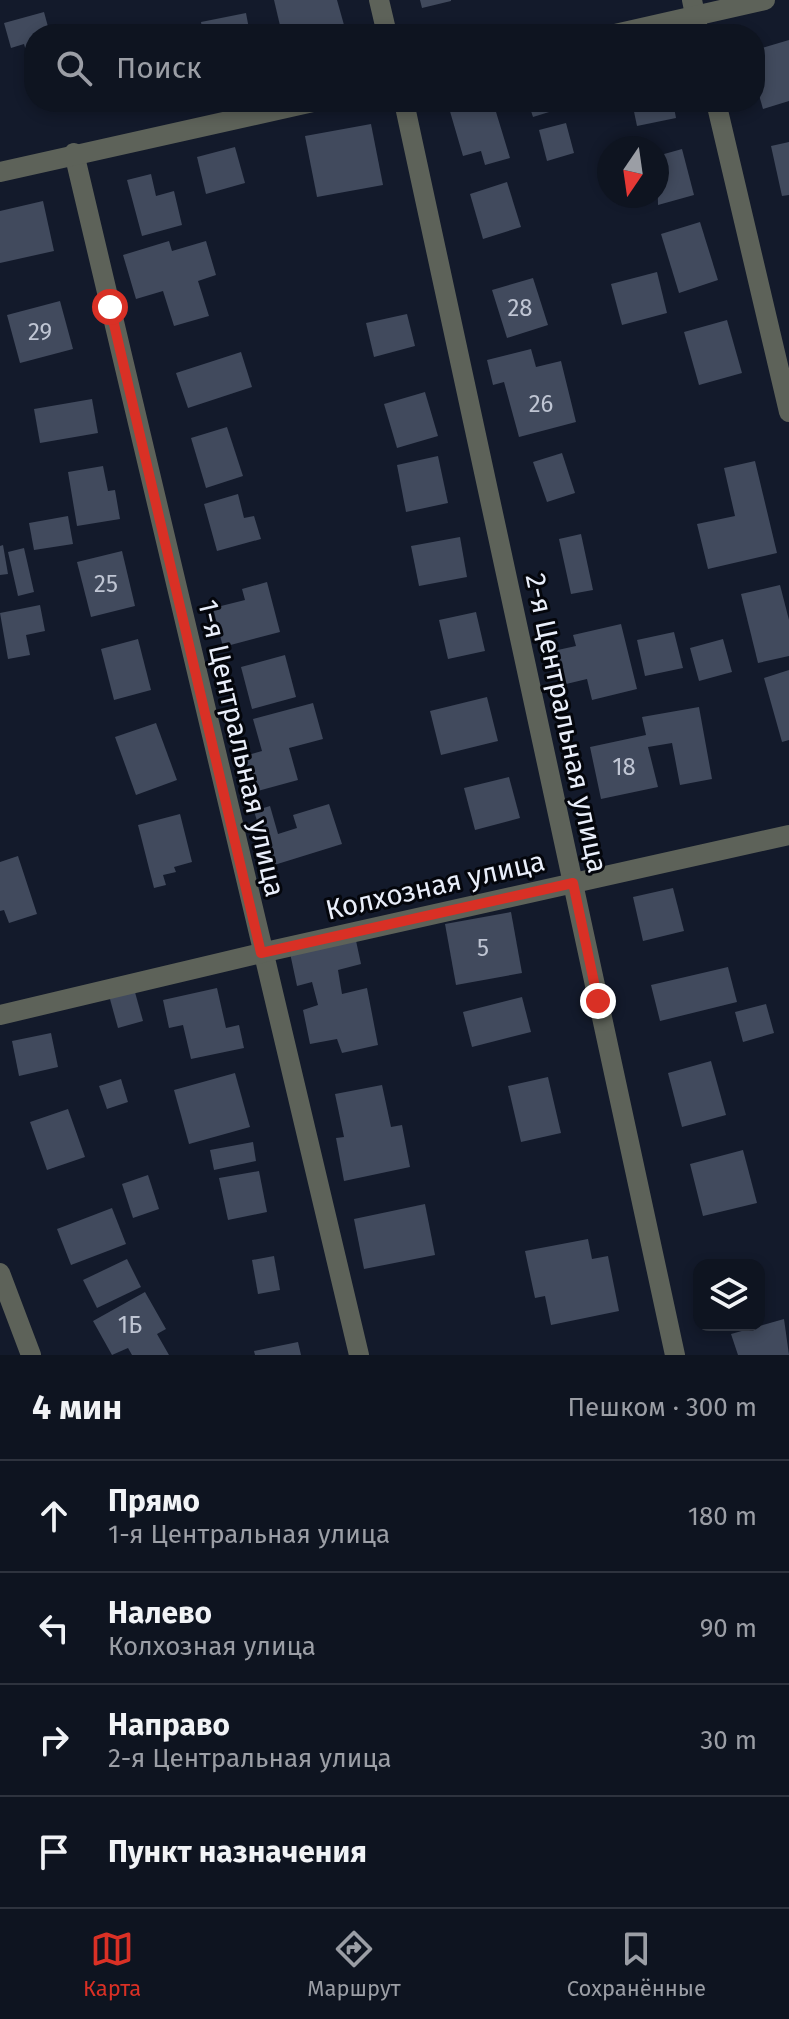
<!DOCTYPE html>
<html lang="ru">
<meta charset="utf-8">
<style>
:root{--surface:#0e1420;--page:#1c212d;--text:#f1f3f6;--muted:#9b9ea5;--line:#2e333e;--accent:#d93025}
body{margin:0;font-family:"Fira Sans",sans-serif;background:var(--page);color:var(--text)}
.controls{position:absolute;right:24px;bottom:24px;display:grid;overflow:hidden;border-radius:16px;box-shadow:0 4px 12px #0003}
.controls button{width:72px;height:72px;display:grid;place-items:center;padding:0;border:0;border-bottom:2px solid var(--line);background:var(--surface);color:var(--text);font:40px sans-serif}
.compass{position:absolute;left:597px;top:136px;width:72px;height:72px;border-radius:50%;background:var(--surface);box-shadow:0 4px 12px #0003;rotate:193deg}
.stop{position:absolute;width:24px;height:24px;margin:-18px;border:6px solid #d93025;border-radius:50%;background:#fff}
.stop.end{background:#d93025;border-color:#fff;box-shadow:0 2px 8px #0008}
.list{margin:0;padding:0;list-style:none}
h2{display:flex;justify-content:space-between;align-items:center;height:104px;margin:0;padding:0 32px;font-size:34px}
h2 small{font-size:26px;font-weight:400;color:var(--muted)}
.list li{display:grid;grid-template-columns:52px 1fr auto;gap:24px;align-items:center;box-sizing:border-box;height:112px;padding:0 32px;border-top:2px solid var(--line)}
.list b{display:block;font-size:30px;white-space:nowrap}
.list p{margin:0;font-size:26px;white-space:nowrap;color:var(--muted)}
.list em{font-size:26px;font-style:normal;color:var(--muted)}
.icon{flex:none;width:44px;height:44px;fill:none;stroke:currentColor;stroke-width:2;stroke-linecap:round;stroke-linejoin:round}
.map{position:relative;flex:none;width:789px;height:1355px;overflow:hidden}
.search{position:absolute;background:var(--surface);box-shadow:0 4px 12px #0003;left:24px;right:24px;top:24px;height:88px;display:flex;align-items:center;gap:20px;box-sizing:border-box;padding:0 28px;border-radius:32px;color:var(--muted);font-size:30px}
.sheet{height:552px;background:var(--surface)}
nav{display:flex;justify-content:space-around;align-items:center;box-sizing:border-box;height:112px;border-top:2px solid var(--line);background:var(--surface);font-size:22px;color:var(--muted)}
nav a{display:grid;justify-items:center;gap:4px}
nav .on{color:var(--accent)}
.map>svg:first-child{display:block}
</style>
<div class="map">
<svg width="789" height="1355" viewBox="0 0 789 1355">
<rect width="100%" height="100%" fill="#131a2b"/>
<g fill="#414a5d">
<path d="M274 0H337L344 25 308 34H282Z"/>
<path d="M420 0H451V1L422 8Z"/>
<path d="M44 12 50 34H34V60L29 61 24 44 11 48 4 23Z"/>
<path d="M246 13 250 34H203L201 22Z"/>
<path d="M789 40V101L763 109 755 81V50Z"/>
<path d="M469 102H493L510 158 485 165 481 151 463 156 449 108Z"/>
<path d="M528 102H560L562 108 533 117Z"/>
<path d="M632 102H673L676 118 637 126Z"/>
<path d="M566 123 574 153 547 161 539 130Z"/>
<path d="M371 124 383 185 317 197 305 136Z"/>
<path d="M789 142V195L782 196 771 146Z"/>
<path d="M235 147 245 183 206 194 197 157Z"/>
<path d="M682 149 694 195 658 205 657 156Z"/>
<path d="M151 174 156 196 174 191 182 225 142 236 127 180Z"/>
<path d="M507 182 521 227 483 239 470 194Z"/>
<path d="M43 201 54 251 0 263V211Z"/>
<path d="M700 222 718 280 679 293 661 234Z"/>
<path d="M169 241 172 251 206 241 216 275 198 281 209 316 174 326 163 291 136 299 123 255Z"/>
<path d="M657 272 667 313 622 325 611 284Z"/>
<path d="M533 278 548 325 507 338 492 290Z"/>
<path d="M60 301 73 349 20 363 7 315Z"/>
<path d="M407 314 415 346 374 357 366 323Z"/>
<path d="M727 320 742 373 699 385 684 332Z"/>
<path d="M531 349 536 367 561 361 576 422 519 437 504 382 493 385 487 360Z"/>
<path d="M241 352 252 387 188 408 176 373Z"/>
<path d="M425 392 438 436 397 448 384 404Z"/>
<path d="M92 399 98 433 40 443 34 409Z"/>
<path d="M227 427 243 476 206 488 191 438Z"/>
<path d="M562 453 575 493 547 502 533 462Z"/>
<path d="M438 456 448 503 406 512 397 465Z"/>
<path d="M755 461 777 553 708 569 697 524 735 516 724 468Z"/>
<path d="M103 466 108 491 115 490 120 519 77 526 68 472Z"/>
<path d="M238 494 244 518 254 516 261 539 217 551 204 504Z"/>
<path d="M68 516 73 544 34 550 29 523Z"/>
<path d="M581 534 593 590 571 594 559 539Z"/>
<path d="M460 537 467 577 419 586 411 546Z"/>
<path d="M3 545 8 574 0 575V546Z"/>
<path d="M24 548 34 592 18 596 8 552Z"/>
<path d="M122 551 135 606 91 617 77 562Z"/>
<path d="M267 582 280 632 223 647 213 608 245 600 242 589Z"/>
<path d="M780 585 789 620V656L758 663 741 594Z"/>
<path d="M40 605 45 631 26 635 30 655 8 659 0 613Z"/>
<path d="M476 612 485 651 448 659 439 620Z"/>
<path d="M621 624 637 689 592 700 587 679 562 685 553 651 576 646 573 635Z"/>
<path d="M674 632 683 668 645 676 637 640Z"/>
<path d="M138 639 151 690 114 700 101 649Z"/>
<path d="M723 639 732 672 699 681 690 648Z"/>
<path d="M285 655 296 697 252 709 241 667Z"/>
<path d="M789 670V740L782 742 764 678Z"/>
<path d="M487 697 498 741 441 755 430 711Z"/>
<path d="M313 703 323 739 289 748 298 780 250 793 240 757 262 751 253 719Z"/>
<path d="M699 707 712 779 680 785 672 743 648 747 658 787 601 799 590 747 646 735 642 717Z"/>
<path d="M156 723 177 780 136 795 115 737Z"/>
<path d="M509 777 520 818 475 830 464 788Z"/>
<path d="M329 804 342 844 271 866 254 811 270 806 278 834 297 828 293 815Z"/>
<path d="M180 814 192 862 174 867 176 872 163 875 166 885 154 888 138 825Z"/>
<path d="M18 856 37 914 9 923 4 910 0 911V862Z"/>
<path d="M673 888 684 931 643 941 633 897Z"/>
<path d="M511 912 522 973 456 985 445 924Z"/>
<path d="M355 936 361 964 338 970 342 994 367 988 378 1045 342 1053 337 1039 310 1044 303 1010 318 1005 312 982 297 986 290 953Z"/>
<path d="M728 967 737 1002 660 1021 651 985Z"/>
<path d="M133 985 143 1021 118 1028 108 992Z"/>
<path d="M217 988 226 1028 239 1025 244 1048 191 1059 183 1025 169 1028 163 1000Z"/>
<path d="M522 997 531 1032 472 1047 463 1012Z"/>
<path d="M766 1004 774 1033 743 1042 735 1012Z"/>
<path d="M51 1033 58 1067 19 1076 12 1041Z"/>
<path d="M711 1061 726 1115 682 1127 668 1073Z"/>
<path d="M235 1073 250 1127 189 1144 174 1090Z"/>
<path d="M548 1077 561 1133 521 1142 508 1086Z"/>
<path d="M121 1079 128 1102 107 1109 99 1086Z"/>
<path d="M382 1085 391 1127 402 1125 410 1167 344 1181 336 1138 344 1137 335 1094Z"/>
<path d="M68 1109 85 1157 47 1170 30 1122Z"/>
<path d="M253 1142 256 1161 214 1170 210 1150Z"/>
<path d="M743 1150 757 1203 703 1216 690 1164Z"/>
<path d="M259 1171 267 1212 228 1220 219 1178Z"/>
<path d="M148 1175 159 1209 133 1218 122 1184Z"/>
<path d="M425 1204 435 1255 364 1269 354 1219Z"/>
<path d="M112 1208 126 1244 71 1265 57 1229Z"/>
<path d="M588 1239 592 1259 608 1256 619 1311 551 1325 545 1296 535 1298 525 1251Z"/>
<path d="M274 1256 280 1290 258 1294 252 1260Z"/>
<path d="M127 1259 141 1287 97 1308 83 1280Z"/>
<path d="M145 1292 166 1329 157 1334 169 1355H132L128 1348 112 1355 93 1321Z"/>
<path d="M784 1319 789 1355H738L731 1334Z"/>
<path d="M298 1342 301 1355H255L254 1351Z"/>
</g>
<g fill="none" stroke-linecap="round" stroke-linejoin="round">
<g stroke="#5d6259" stroke-width="20">
<path d="M379 0 387 34"/>
<path d="M692 0 699 34"/>
<path d="M615 34 765 0"/>
<path d="M404 102 675 1355"/>
<path d="M716 102 789 412"/>
<path d="M74 153 359 1355"/>
<path d="M0 172 313 102"/>
<path d="M0 1015 261 953 789 835"/>
<path d="M0 1273 31 1355"/>
</g>
</g>
<g fill="none" stroke-linecap="round" stroke-linejoin="round">
<path stroke="#d93025" stroke-width="10" d="M110 307 261 953 573 883 598 1001"/>
</g>
<g text-anchor="middle" stroke-width="6" stroke-linejoin="round" paint-order="stroke">
<g font-size="24" fill="#bfc5d3">
<text x="520" y="316">28</text>
<text x="40" y="340">29</text>
<text x="541" y="412">26</text>
<text x="106" y="592">25</text>
<text x="624" y="775">18</text>
<text x="483" y="956">5</text>
<text x="130" y="1333">1Б</text>
</g>
<g font-size="28" fill="#e9eefa" stroke="#04060c">
<text transform="translate(567 723) rotate(78)" y="10">2-я Центральная улица</text>
<text transform="translate(242 748) rotate(77)" y="10">1-я Центральная улица</text>
<text transform="translate(435 885) rotate(-13)" y="10">Колхозная улица</text>
</g>
</g>
</svg>
<div class="controls">
<button><svg class="icon" aria-label="layers" viewBox="0 0 24 24"><path d="M12 4l9 5-9 5-9-5zM3 14l9 5 9-5"/></svg></button>
</div>
<svg class="compass" viewBox="-18 -18 36 36"><path d="M0-13l5 13h-10z" fill="#e53935"/><path d="M0 13l5-13h-10z" fill="#9b9ea5"/></svg>
<div class="stop" style="left:110px;top:307px"></div>
<div class="stop end" style="left:598px;top:1001px"></div>
<div class="search"><svg class="icon" aria-label="search" viewBox="0 0 24 24"><circle cx="10" cy="10" r="6"/><path d="M15 15l6 6"/></svg>Поиск</div>
</div>
<section class="sheet">
<h2>4 мин<small>Пешком · 300 m</small></h2>
<ul class="list">
<li><svg class="icon" aria-label="ahead" viewBox="0 0 24 24"><path d="M12 20V5M6 11l6-6 6 6"/></svg><div><b>Прямо</b><p>1-я Центральная улица</p></div><em>180 m</em></li>
<li><svg class="icon" aria-label="left" viewBox="0 0 24 24"><path d="M17 20v-9H6M10 6l-5 5 5 5"/></svg><div><b>Налево</b><p>Колхозная улица</p></div><em>90 m</em></li>
<li><svg class="icon" aria-label="right" viewBox="0 0 24 24"><path d="M7 20v-9h11M14 6l5 5-5 5"/></svg><div><b>Направо</b><p>2-я Центральная улица</p></div><em>30 m</em></li>
<li><svg class="icon" aria-label="arrive" viewBox="0 0 24 24"><path d="M6 21V4h12l-3 4 3 4H6"/></svg><div><b>Пункт назначения</b></div></li>
</ul>
</section>
<nav>
<a class="on"><svg class="icon" aria-label="map" viewBox="0 0 24 24"><path d="M3 6l6-2 6 2 6-2v14l-6 2-6-2-6 2zM9 4v14M15 6v14"/></svg>Карта</a>
<a><svg class="icon" aria-label="directions" viewBox="0 0 24 24"><path d="M12 3l9 9-9 9-9-9zM9 14v-3h6M13 9l2 2-2 2"/></svg>Маршрут</a>
<a><svg class="icon" aria-label="saved" viewBox="0 0 24 24"><path d="M7 4h10v16l-5-4-5 4z"/></svg>Сохранённые</a>
</nav>
